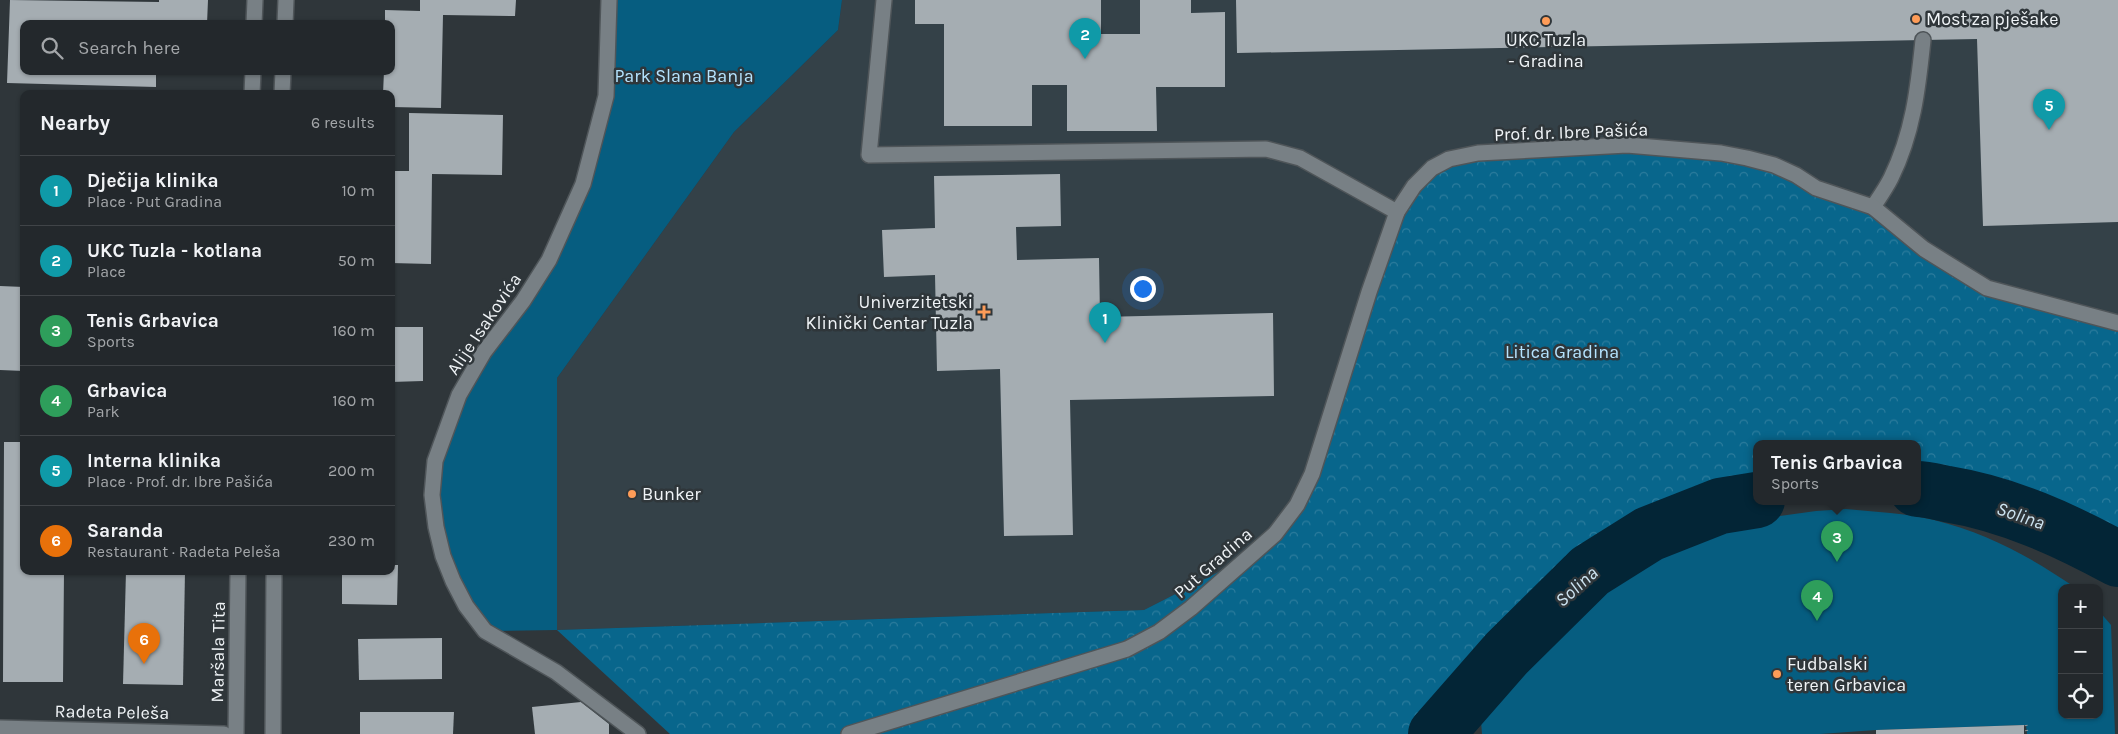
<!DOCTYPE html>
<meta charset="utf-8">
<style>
:root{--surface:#23282c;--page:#2b3034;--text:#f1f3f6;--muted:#a3a6a9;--line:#404448;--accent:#fe9c58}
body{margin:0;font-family:Karla,sans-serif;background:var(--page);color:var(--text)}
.controls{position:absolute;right:15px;bottom:15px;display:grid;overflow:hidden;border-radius:10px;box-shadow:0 1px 4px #0004}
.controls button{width:45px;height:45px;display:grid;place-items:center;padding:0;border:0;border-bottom:1px solid var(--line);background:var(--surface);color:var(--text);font:25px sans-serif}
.you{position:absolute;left:1142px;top:288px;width:18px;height:18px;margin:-12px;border:4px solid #fff;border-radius:50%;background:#1a73e8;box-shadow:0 0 0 8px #1a73e833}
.badge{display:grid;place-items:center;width:32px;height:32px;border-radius:50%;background:var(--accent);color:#fff;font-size:16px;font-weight:700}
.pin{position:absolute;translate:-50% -41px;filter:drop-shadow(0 1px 2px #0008)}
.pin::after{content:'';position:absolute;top:26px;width:18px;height:15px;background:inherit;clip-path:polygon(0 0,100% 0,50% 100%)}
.popup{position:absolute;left:1753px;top:440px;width:168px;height:65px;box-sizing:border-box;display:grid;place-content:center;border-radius:10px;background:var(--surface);filter:drop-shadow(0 1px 4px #0005);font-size:16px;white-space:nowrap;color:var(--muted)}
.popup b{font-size:19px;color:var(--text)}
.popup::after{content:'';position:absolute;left:50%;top:100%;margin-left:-10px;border:10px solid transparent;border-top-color:var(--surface)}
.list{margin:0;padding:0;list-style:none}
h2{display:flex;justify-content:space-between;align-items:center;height:65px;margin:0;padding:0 20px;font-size:21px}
h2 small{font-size:16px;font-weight:400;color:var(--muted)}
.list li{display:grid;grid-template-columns:32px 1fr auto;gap:15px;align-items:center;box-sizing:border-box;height:70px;padding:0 20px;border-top:1px solid var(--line)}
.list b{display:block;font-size:19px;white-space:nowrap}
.list p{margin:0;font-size:16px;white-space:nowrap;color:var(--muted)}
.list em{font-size:16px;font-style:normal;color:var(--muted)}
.icon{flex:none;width:28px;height:28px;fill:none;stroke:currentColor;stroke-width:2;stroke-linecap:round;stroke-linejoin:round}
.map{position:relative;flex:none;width:2118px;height:734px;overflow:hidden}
.search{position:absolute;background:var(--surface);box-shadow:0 1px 4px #0004;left:20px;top:20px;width:375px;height:55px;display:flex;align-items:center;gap:12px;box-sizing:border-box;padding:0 18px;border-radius:10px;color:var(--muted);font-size:19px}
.panel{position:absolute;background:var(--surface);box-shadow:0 1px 4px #0004;left:20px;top:90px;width:375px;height:485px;border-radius:10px}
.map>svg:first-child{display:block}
</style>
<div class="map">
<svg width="2118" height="734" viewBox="0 0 2118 734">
<defs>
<pattern id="forest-crowns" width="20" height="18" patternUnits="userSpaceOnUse" patternTransform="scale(1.25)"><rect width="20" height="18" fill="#08668c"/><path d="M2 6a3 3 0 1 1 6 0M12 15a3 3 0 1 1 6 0" fill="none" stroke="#2c7c9d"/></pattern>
</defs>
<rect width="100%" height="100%" fill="#2f363a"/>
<path fill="#344148" d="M842 0H2118V323L1312 474 1252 555 1144 610 557 630V378L734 132 838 30Z"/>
<g fill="#065d80">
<path d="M609 0H842L838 30 734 132 557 378V630L485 631 466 606 432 495 459 395 549 260 606 96Z"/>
<path d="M1846 509C1875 512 1906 513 1934 520 1986 533 2029 556 2073 586L2075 588H2062V715H2099V611L2111 625 2115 734H2027L2026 725 1876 730 1820 734H1482L1480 708 1536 654 1607 591 1652 562 1718 533 1758 519 1816 511Z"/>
</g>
<path fill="url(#forest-crowns)" d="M1628 145 1721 153 1873 207 1987 288 2118 323V559L2066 531 2019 514 1970 498 1917 489V443H1757V500L1720 506 1649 534 1590 571 1507 653 1436 734H670L557 630 1144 610 1252 555 1297 505 1397 212 1449 159Z"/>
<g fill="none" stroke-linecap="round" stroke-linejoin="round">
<g stroke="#032536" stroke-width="56">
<path d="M1917 489C1927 489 1937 492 1947 494 2008 504 2065 530 2118 559"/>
<path d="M1436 734 1507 653 1590 571 1649 534 1720 506 1757 500"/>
</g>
</g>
<g fill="#a5adb2">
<path d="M10 0 159 2V0H208L207 24H24V71H156V87L7 83Z"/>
<path d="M420 0H516L515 16 443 15 441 108 391 107V94H383L384 71H391V24H385V10L420 11Z"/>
<path d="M915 0H1101V34H1140V0H1191V13L1225 12V87H1156L1157 131H1067V85H1032V126H944V24H915Z"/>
<path d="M1236 0H2118V222L1983 226 1977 39 1237 53Z"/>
<path d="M409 113 503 115 502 175 432 174 431 264 391 263V171H409Z"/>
<path d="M1060 174 1061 226 1016 227 1017 260 1099 258 1100 317 1273 313 1274 396 1070 400 1073 535 1004 536 1000 369 937 371 935 275 884 277 882 230 935 228 934 176Z"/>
<path d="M0 286 24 287V371L0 370Z"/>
<path d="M391 327H423V381L391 382Z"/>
<path d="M4 442H24V571H64L63 682H3Z"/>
<path d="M391 565H398L397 605 342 604V571H391Z"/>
<path d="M126 571H185L183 685 123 684Z"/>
<path d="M442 638V679L359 680 358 639Z"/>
<path d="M581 702 609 724V734H535L532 707Z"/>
<path d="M360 712H454L453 734H360Z"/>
<path d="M2024 725V734H1876V730Z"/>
</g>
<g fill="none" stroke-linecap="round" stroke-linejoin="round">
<g stroke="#4f5559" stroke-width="18">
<g id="service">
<path d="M609 0 606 96 583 184 549 260 523 301 484 352 459 395 435 461 432 495 436 527 443 556 453 581 466 606 485 631 556 672 638 734"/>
<path d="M884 0 869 155 1266 149 1300 158 1397 212"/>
<path d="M1873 207C1879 198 1886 188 1891 178 1913 133 1918 89 1923 40"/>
</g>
</g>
<g stroke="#4f5559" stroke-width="18">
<path id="minor" d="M0 728 224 734"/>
</g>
<g stroke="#4f5559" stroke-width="18">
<path id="tertiary" d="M849 734 1127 649 1159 632 1191 608 1275 534 1297 505 1312 474 1369 292 1397 212 1414 186 1432 168 1449 159 1478 153 1627 145 1721 153 1747 158 1774 165 1796 175 1816 188 1873 207 1924 249 1987 288 2118 323"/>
</g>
<g stroke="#4f5559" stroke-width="18">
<g id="secondary">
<path d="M254 24 255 0"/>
<path d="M285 24 286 0"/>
<path d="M252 94 253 71"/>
<path d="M282 94 283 71"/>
<path d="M236 734 238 571"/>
<path d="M273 734 274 571"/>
</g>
</g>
<path stroke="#8e9497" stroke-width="3" stroke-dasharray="1 4" stroke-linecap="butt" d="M2026 725 2027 734"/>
<use href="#service" stroke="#788085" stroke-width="15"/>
<use href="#minor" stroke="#788085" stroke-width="15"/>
<use href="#tertiary" stroke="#788085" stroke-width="15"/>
<use href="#secondary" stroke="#788085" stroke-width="15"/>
</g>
<g fill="#fe9c58" stroke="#2f363a" stroke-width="2">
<circle cx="1916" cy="19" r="5"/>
<circle cx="1546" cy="21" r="5"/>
<path d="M981.5 304.5h5v5h5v5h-5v5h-5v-5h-5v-5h5z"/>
<circle cx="632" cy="494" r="5"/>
<circle cx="1777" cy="674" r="5"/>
</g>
<g text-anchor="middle" stroke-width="5" stroke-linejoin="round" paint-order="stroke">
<g font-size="18" fill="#f0f4f7" stroke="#2f363a" text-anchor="start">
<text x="1926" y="25">Most za pješake</text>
<text x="1546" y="46" text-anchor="middle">UKC Tuzla<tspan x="1546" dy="21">- Gradina</tspan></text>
<text x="973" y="308" text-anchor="end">Univerzitetski<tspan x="973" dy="21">Klinički Centar Tuzla</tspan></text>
<text x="642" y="500">Bunker</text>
<text x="1787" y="670">Fudbalski<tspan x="1787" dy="21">teren Grbavica</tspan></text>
</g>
<g font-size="18" fill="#b5e4ff" stroke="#2f363a">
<text x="684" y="82">Park Slana Banja</text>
<text x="1562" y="358">Litica Gradina</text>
</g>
<g font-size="18" fill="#f0f4f7" stroke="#2f363a">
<text transform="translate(1571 132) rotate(-2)" y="6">Prof. dr. Ibre Pašića</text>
<text transform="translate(484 324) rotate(-56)" y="6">Alije Isakovića</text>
<text transform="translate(1213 563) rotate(-41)" y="6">Put Gradina</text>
<text transform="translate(218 652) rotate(-89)" y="6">Maršala Tita</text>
<text transform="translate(112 712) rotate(1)" y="6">Radeta Peleša</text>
</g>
<g font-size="19" font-style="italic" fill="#cde4f1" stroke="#2f363a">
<text transform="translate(2021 515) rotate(19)" y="7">Solina</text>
<text transform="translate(1576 586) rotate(-42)" y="7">Solina</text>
</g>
</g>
</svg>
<div class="controls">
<button>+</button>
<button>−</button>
<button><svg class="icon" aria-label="locate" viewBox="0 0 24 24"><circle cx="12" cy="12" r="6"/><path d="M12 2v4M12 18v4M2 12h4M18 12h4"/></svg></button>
</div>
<div class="you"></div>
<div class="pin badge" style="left:1105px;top:343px;background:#0f9aa8">1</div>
<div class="pin badge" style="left:1085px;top:59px;background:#0f9aa8">2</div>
<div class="pin badge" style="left:1837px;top:562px;background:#2e9e5b">3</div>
<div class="popup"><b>Tenis Grbavica</b>Sports</div>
<div class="pin badge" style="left:1817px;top:621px;background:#2e9e5b">4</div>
<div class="pin badge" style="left:2049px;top:130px;background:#0f9aa8">5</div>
<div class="pin badge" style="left:144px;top:664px;background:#e8710a">6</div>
<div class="search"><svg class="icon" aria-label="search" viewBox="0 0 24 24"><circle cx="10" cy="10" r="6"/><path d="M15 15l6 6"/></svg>Search here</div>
<section class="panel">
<h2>Nearby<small>6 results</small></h2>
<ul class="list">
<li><span class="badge" style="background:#0f9aa8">1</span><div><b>Dječija klinika</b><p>Place · Put Gradina</p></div><em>10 m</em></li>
<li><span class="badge" style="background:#0f9aa8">2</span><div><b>UKC Tuzla - kotlana</b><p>Place</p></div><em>50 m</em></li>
<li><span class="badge" style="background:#2e9e5b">3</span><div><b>Tenis Grbavica</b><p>Sports</p></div><em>160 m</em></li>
<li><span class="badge" style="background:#2e9e5b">4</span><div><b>Grbavica</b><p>Park</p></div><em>160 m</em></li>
<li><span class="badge" style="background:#0f9aa8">5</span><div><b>Interna klinika</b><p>Place · Prof. dr. Ibre Pašića</p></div><em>200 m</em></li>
<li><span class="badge" style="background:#e8710a">6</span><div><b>Saranda</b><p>Restaurant · Radeta Peleša</p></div><em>230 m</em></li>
</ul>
</section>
</div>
